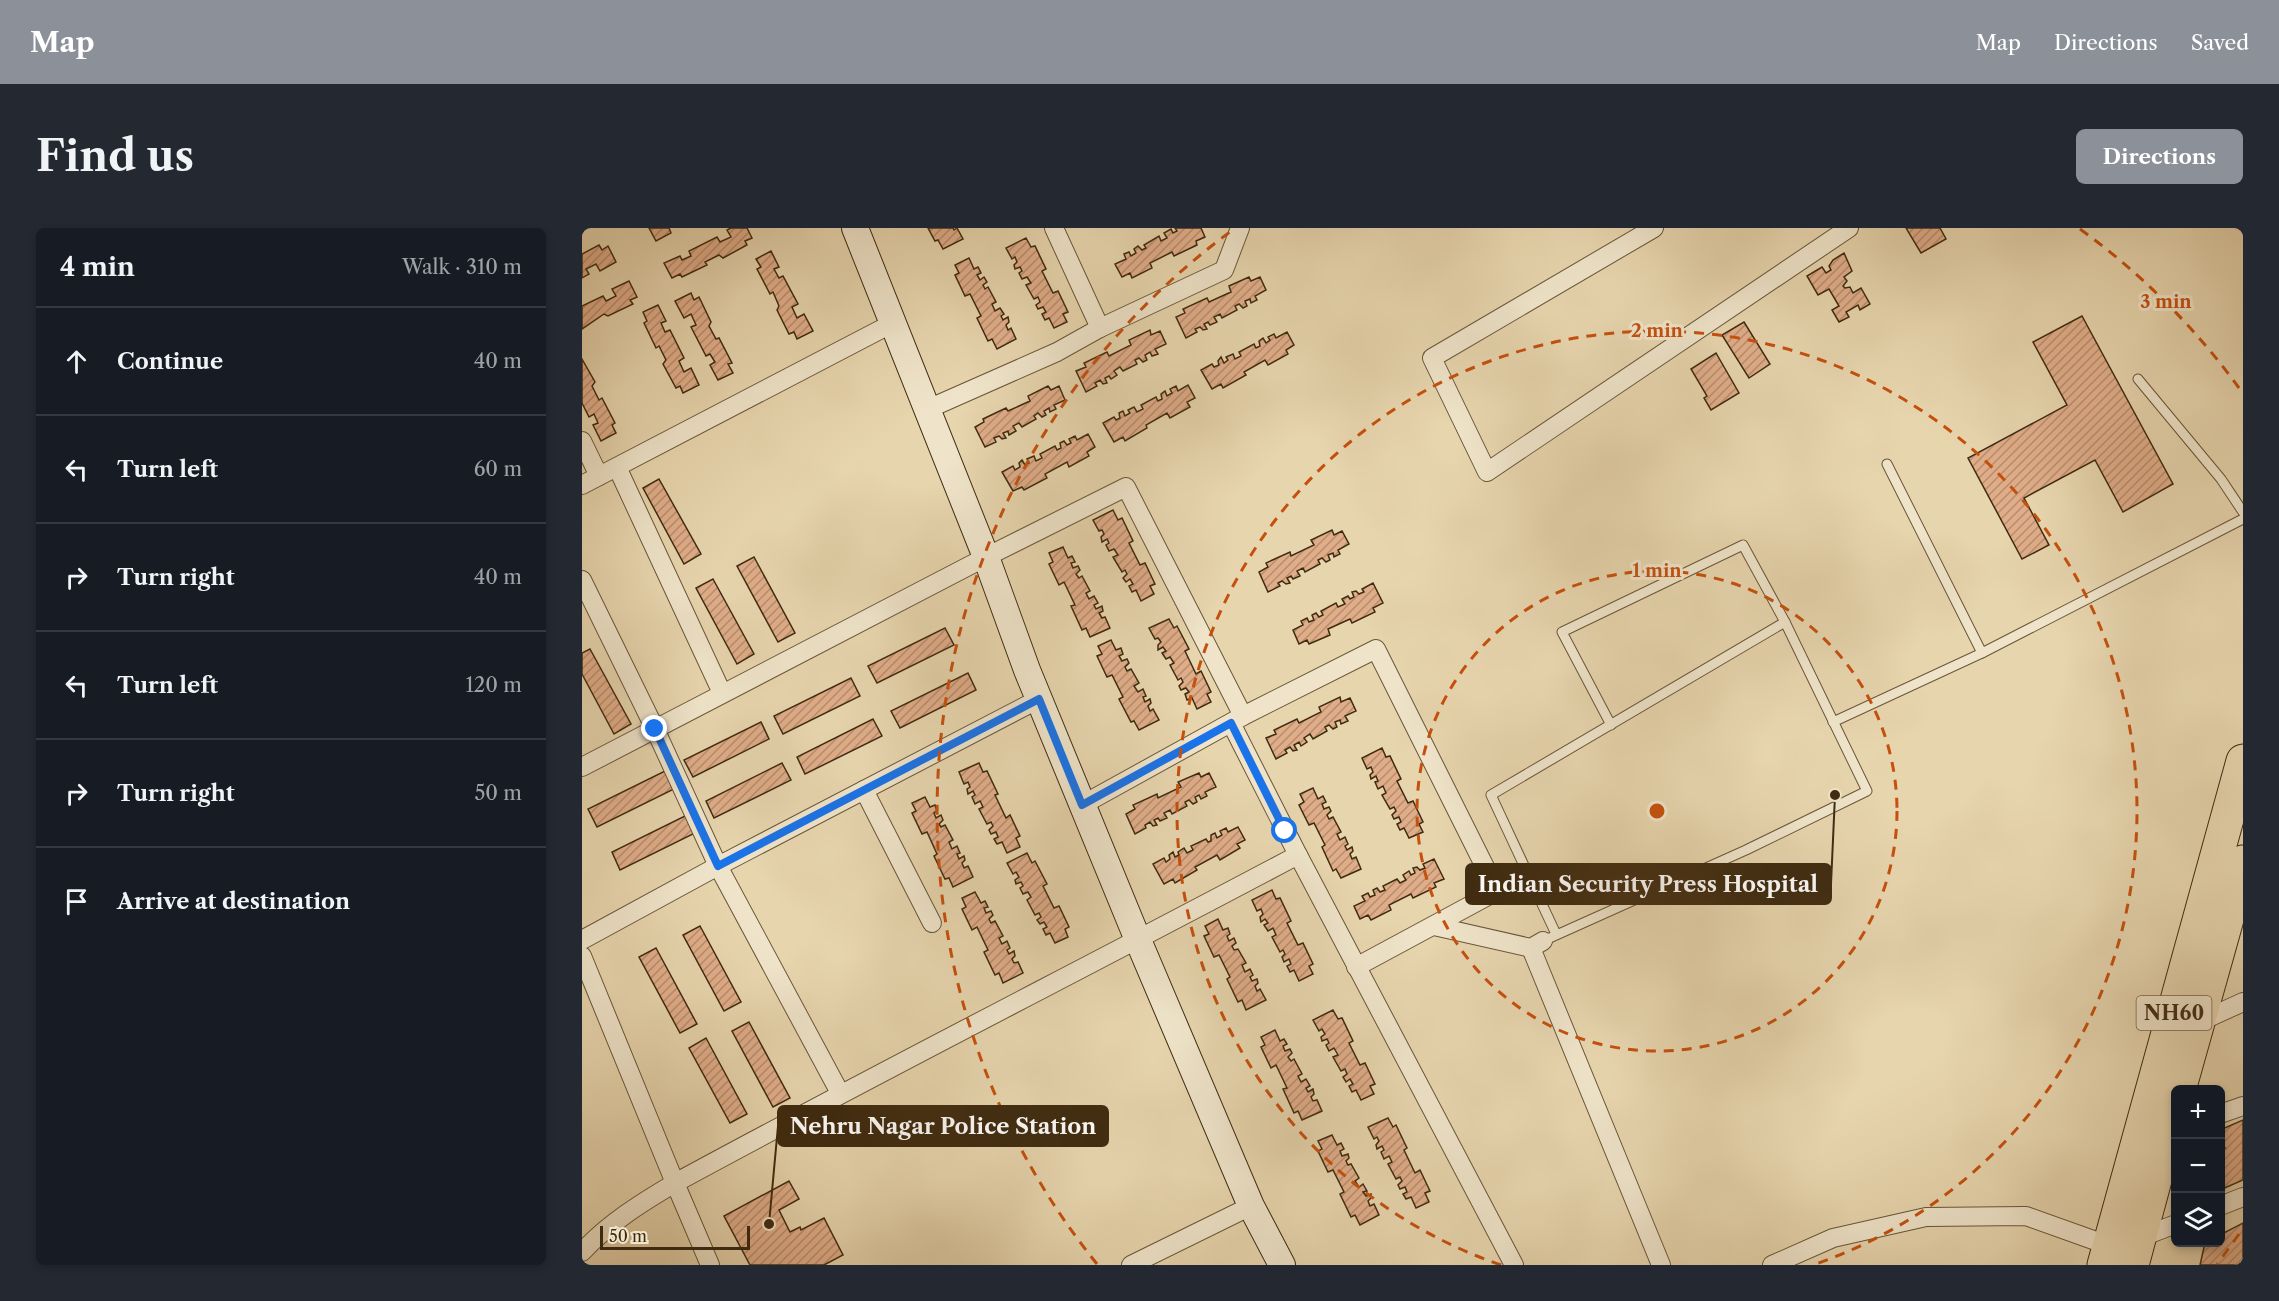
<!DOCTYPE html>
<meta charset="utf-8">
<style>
:root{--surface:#171b24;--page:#242831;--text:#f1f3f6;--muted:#9ea1a6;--line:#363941;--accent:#8c9099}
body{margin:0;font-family:"Libre Caslon Text",serif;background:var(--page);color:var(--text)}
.controls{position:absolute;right:18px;bottom:18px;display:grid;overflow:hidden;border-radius:9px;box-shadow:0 3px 9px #0003}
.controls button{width:54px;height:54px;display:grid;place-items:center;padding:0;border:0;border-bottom:2px solid var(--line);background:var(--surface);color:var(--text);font:30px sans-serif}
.scale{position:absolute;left:18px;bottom:15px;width:150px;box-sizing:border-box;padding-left:6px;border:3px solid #3f2b10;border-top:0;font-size:16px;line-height:21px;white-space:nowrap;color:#3f2b10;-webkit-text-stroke:4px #efe4ca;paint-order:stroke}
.stop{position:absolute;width:18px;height:18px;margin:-14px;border:4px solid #1a73e8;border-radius:50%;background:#fff}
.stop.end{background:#1a73e8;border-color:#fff;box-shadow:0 2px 6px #0008}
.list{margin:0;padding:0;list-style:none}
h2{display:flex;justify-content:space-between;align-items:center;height:78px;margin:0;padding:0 24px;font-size:26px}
h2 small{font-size:20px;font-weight:400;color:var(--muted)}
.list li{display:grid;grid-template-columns:39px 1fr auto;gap:18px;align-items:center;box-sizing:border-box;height:108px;padding:0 24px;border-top:2px solid var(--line)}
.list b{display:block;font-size:22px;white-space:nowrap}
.list em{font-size:20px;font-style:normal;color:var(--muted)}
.icon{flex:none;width:33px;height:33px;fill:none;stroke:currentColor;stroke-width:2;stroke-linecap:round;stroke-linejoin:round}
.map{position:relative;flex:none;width:1661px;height:1037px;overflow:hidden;border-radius:9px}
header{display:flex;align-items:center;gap:36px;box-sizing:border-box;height:84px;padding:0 30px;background:var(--accent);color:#fff}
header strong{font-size:28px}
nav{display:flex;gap:33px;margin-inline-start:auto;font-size:21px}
.intro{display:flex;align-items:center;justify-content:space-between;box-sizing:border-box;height:144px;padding:0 36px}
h1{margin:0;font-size:42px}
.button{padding:15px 27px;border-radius:9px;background:var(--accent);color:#fff;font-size:21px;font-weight:700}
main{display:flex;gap:36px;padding:0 36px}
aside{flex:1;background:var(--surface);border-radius:9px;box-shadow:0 3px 9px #0003}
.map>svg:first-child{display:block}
</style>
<header>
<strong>Map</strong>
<nav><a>Map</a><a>Directions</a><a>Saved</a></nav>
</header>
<div class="intro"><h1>Find us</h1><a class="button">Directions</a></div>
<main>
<aside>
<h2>4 min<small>Walk · 310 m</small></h2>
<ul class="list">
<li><svg class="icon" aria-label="ahead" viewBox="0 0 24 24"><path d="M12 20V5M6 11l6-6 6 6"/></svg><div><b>Continue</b></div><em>40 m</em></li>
<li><svg class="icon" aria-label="left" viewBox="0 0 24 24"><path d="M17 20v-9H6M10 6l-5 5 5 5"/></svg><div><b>Turn left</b></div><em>60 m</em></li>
<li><svg class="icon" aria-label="right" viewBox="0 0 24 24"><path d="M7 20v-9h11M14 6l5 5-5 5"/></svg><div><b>Turn right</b></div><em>40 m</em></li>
<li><svg class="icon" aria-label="left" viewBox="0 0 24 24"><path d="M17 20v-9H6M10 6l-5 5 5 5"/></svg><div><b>Turn left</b></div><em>120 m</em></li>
<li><svg class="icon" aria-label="right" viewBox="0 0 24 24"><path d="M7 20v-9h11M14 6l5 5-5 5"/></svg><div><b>Turn right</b></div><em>50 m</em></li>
<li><svg class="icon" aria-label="arrive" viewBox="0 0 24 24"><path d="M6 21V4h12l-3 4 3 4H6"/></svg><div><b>Arrive at destination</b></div></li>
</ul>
</aside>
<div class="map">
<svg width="1661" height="1037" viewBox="0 0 1661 1037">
<defs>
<pattern id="building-hatch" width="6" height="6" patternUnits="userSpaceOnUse" patternTransform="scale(1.5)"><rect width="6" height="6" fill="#e0ad89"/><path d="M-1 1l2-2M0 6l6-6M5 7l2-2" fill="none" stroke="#b78d6f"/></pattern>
</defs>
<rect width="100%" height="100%" fill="#e7d5ae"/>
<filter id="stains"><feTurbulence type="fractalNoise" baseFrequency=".00333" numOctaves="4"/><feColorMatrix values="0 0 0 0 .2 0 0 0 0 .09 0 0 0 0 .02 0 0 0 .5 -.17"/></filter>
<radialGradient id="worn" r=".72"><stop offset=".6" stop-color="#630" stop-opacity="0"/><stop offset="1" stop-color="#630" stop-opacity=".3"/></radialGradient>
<g fill="url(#building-hatch)" stroke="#3f2b10" stroke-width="1.5">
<path d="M67 0H87L89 5 74 13Z"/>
<path d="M149 0H165L170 10 163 13 165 17 141 30 137 27 123 34 125 37 100 49 98 46 90 50 82 35 98 28 100 32 109 28 107 23 135 9 138 14 149 9 145 2Z"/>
<path d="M346 0H371L372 2 375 0 381 11 361 21 356 12 353 13Z"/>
<path d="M593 0H619L623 9 614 13 615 17 592 28 590 24 568 35 570 40 550 50 548 45 540 49 533 36 544 31 542 26 547 24 549 28 554 25 552 21 556 18 560 22 564 20 562 17 577 8 579 13 585 10 582 5 589 1 591 5 595 3Z"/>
<path d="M1324 0H1358L1364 11 1339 25Z"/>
<path d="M444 10 449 19 453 18 464 41 460 43 471 65 476 63 486 84 481 86 485 94 472 100 467 90 463 92 460 86 464 84 461 79 456 81 454 77 458 74 456 69 452 71 444 57 449 55 445 49 440 51 437 45 440 43 438 39 433 41 432 37 435 34 433 29 430 31 424 20Z"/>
<path d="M17 17 20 22 26 18 34 34 18 43 14 36 4 41 7 46 0 50V26Z"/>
<path d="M189 23 197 39 192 41 197 50 201 48 216 76 210 79 215 90 222 86 231 103 215 111 212 104 207 106 195 82 197 78 191 64 188 66 175 41 179 39 174 31Z"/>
<path d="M1262 25 1270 43 1262 49 1265 53 1261 58 1263 60 1268 59 1271 65 1279 60 1288 76 1278 82 1276 77 1264 84 1267 89 1257 94 1250 82 1257 78 1247 61 1236 67 1225 48 1240 39 1244 45 1249 42 1247 38 1251 32Z"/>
<path d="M387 30 392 41 396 39 399 45 395 47 398 52 402 49 405 54 401 57 403 61 406 59 414 74 410 76 413 83 418 80 422 86 419 88 421 92 426 89 427 94 424 97 426 102 429 100 434 111 415 121 410 111 406 113 395 90 399 88 388 66 383 68 373 47 377 45 373 37Z"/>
<path d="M667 49 669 53 678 49 684 62 673 68 675 72 669 75 668 71 663 73 665 78 661 80 657 76 653 78 655 82 640 90 638 86 632 89 635 94 628 97 626 94 622 96 625 101 621 102 618 99 613 101 615 104 604 110 594 89 603 85 601 81 625 70 627 74 649 64 647 58Z"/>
<path d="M47 53 55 69 48 72 51 76 26 88 22 86 0 101V78L21 68 24 73 34 68 30 61Z"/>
<path d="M109 65 112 72 117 69 129 94 127 98 134 111 137 110 150 135 146 136 151 145 136 152 128 137 133 134 128 126 124 128 109 99 114 97 109 86 102 90 93 73Z"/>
<path d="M76 77 84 93 79 95 83 104 88 102 102 130 97 133 102 144 109 140 117 157 101 165 98 158 94 160 81 136 84 132 77 118 74 120 62 95 65 93 61 84Z"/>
<path d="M1500 88 1591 256 1541 284 1513 232 1442 270 1467 317 1440 331 1386 230 1485 177 1451 114Z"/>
<path d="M1162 94 1188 136 1167 150 1140 107Z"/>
<path d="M568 102 569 107 578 103 584 116 573 121 576 126 570 128 568 124 563 127 565 132 561 134 557 130 553 132 555 136 541 143 538 139 532 143 535 147 529 151 527 148 523 150 525 155 521 156 518 152 513 155 515 158 504 164 494 143 504 139 502 135 525 124 527 128 549 117 547 112Z"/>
<path d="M705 104 712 117 704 122 706 126 686 137 683 132 662 144 664 147 641 160 639 156 630 161 619 142 630 136 632 139 637 137 636 133 639 129 642 135 646 132 644 129 651 126 653 131 659 128 657 124 672 116 674 120 678 118 677 113 681 110 684 115 688 112 686 109 692 106 694 110Z"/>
<path d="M1134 125 1157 165 1129 182 1122 170 1125 168 1109 141Z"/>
<path d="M0 131 13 154 10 158 17 172 20 170 33 195 30 197 34 205 19 213 11 197 16 195 12 186 7 189 0 175Z"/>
<path d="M606 157 613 170 605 174 608 179 588 190 585 185 564 197 565 200 543 213 541 209 532 214 521 195 532 189 534 192 538 190 537 185 541 183 543 188 548 185 546 182 552 179 555 184 561 181 559 177 574 169 576 173 580 171 579 166 583 163 585 168 590 165 588 161 594 158 596 163Z"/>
<path d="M466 158 469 162 477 158 483 172 472 177 474 181 468 184 467 180 462 183 464 187 460 189 456 185 452 188 454 191 440 199 437 195 431 198 434 203 427 207 426 203 421 205 424 210 420 211 417 208 412 210 414 214 403 219 393 199 402 194 401 191 424 180 426 183 448 173 446 168Z"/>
<path d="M506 206 513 219 505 224 507 228 487 239 485 234 463 246 465 250 442 262 440 259 431 263 420 244 431 238 433 242 438 239 437 235 440 232 443 237 447 235 445 231 452 228 454 233 460 230 458 226 473 218 475 222 479 220 478 215 482 213 485 217 489 215 487 211 493 208 495 212Z"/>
<path d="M77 251 119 326 102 336 61 260Z"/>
<path d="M531 282 536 292 540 290 551 313 547 315 558 337 563 335 573 356 568 358 572 366 559 373 554 362 550 364 547 358 551 356 548 351 544 354 541 350 545 346 543 342 540 344 531 329 536 327 532 321 527 323 524 317 527 315 525 311 520 314 519 309 522 306 520 302 517 303 511 292Z"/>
<path d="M750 302 752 307 760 303 767 316 756 322 758 326 752 329 751 325 746 327 748 332 744 334 740 330 736 332 738 336 723 344 721 340 715 343 718 348 711 351 709 348 705 350 708 355 704 356 700 353 696 355 698 358 686 364 677 344 686 339 684 335 708 324 709 328 732 317 729 312Z"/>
<path d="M481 319 486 330 490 328 493 334 489 335 491 340 496 338 498 342 494 346 497 350 500 348 508 363 504 365 507 371 512 368 516 375 512 377 514 381 520 378 521 383 517 385 520 390 523 389 528 400 508 409 504 400 500 402 489 378 493 377 482 354 477 357 467 336 471 334 467 325Z"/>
<path d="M172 329 213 405 196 414 155 338Z"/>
<path d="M131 351 172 426 155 436 114 360Z"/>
<path d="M791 355 801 375 791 380 793 384 770 395 768 391 746 401 748 407 727 416 725 412 717 416 711 402 721 397 719 393 725 390 727 394 732 392 730 387 734 385 737 389 741 387 739 383 754 375 756 379 763 376 760 371 766 368 768 371 772 369 770 364 774 363 777 366 782 364 780 361Z"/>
<path d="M587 391 592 400 595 398 607 421 603 423 614 446 619 443 629 464 625 466 629 474 615 481 610 470 605 472 603 466 607 464 604 460 599 462 597 458 601 454 599 450 596 452 588 437 592 435 588 429 584 431 580 425 584 423 581 419 576 422V417L579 414 576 410 573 411 567 400Z"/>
<path d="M363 400 372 417 295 455 286 438Z"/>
<path d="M529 412 534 422 539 420 541 426 537 428 540 433 545 431 547 435 543 439 545 443 549 441 557 455 552 458 556 464 561 461 564 468 561 469 563 474 568 471 569 475 566 478 568 483 571 481 577 492 557 502 552 493 549 494 537 471 541 469 530 447 525 449 515 428 520 426 516 418Z"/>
<path d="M8 421 49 496 32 506 0 446V425Z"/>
<path d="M386 445 394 462 318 500 309 483Z"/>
<path d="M269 450 278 468 201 506 192 488Z"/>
<path d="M758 469 759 474 768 470 774 483 763 488 766 493 759 496 758 492 753 494 755 499 751 501 747 497 743 499 745 503 731 511 728 506 722 510 725 514 719 518 717 514 712 517 715 522 711 523 708 519 703 522 705 525 694 531 684 510 694 506 692 502 715 491 717 495 739 484 737 479Z"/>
<path d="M291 491 300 508 223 546 215 529Z"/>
<path d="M179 494 187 511 111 549 102 532Z"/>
<path d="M800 520 804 529 808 528 819 551 815 553 826 575 831 573 841 594 837 596 841 604 827 610 822 600 818 602 815 596 819 594 817 589 812 591 810 587 814 583 812 579 808 581 800 567 804 565 801 558 796 561 793 554 796 553 794 548 789 551 788 547 791 544 789 539 785 541 780 530Z"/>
<path d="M200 535 209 552 132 590 124 573Z"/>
<path d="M397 535 401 544 405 543 416 566 413 567 424 590 428 587 438 608 434 610 438 619 425 625 420 614 415 616 412 611 416 609 414 604 409 606 407 602 411 598 409 594 405 596 397 581 401 579 398 573 393 576 390 569 393 567 391 563 386 566 385 561 388 559 386 554 382 556 377 544Z"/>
<path d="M83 543 92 561 15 599 6 581Z"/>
<path d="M617 545 619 549 627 545 634 559 623 564 625 568 619 571 617 567 613 569 615 574 611 576 607 572 603 574 605 578 590 586 588 582 582 585 585 590 578 593 576 590 572 592 575 597 571 598 568 594 563 597 564 600 553 606 544 586 553 581 551 577 575 566 576 570 599 559 596 554Z"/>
<path d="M731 560 736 571 741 568 744 574 740 576 742 581 747 579 749 583 745 587 747 591 751 589 759 604 755 606 758 612 763 609 766 616 763 618 765 622 770 619 771 623 768 626 770 631 774 629 779 641 759 650 754 641 751 643 740 619 743 617 732 595 727 597 717 577 722 574 718 566Z"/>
<path d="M343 569 348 579 353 577 355 583 352 585 354 590 359 587 361 592 357 596 359 599 363 597 371 612 367 614 370 621 375 618 378 625 375 626 377 631 382 628 383 632 380 635 382 640 386 638 391 649 371 659 367 650 363 651 352 628 355 626 345 604 340 606 330 585 334 583 330 575Z"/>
<path d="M107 586 115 604 38 642 30 624Z"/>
<path d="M656 599 663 612 655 616 658 620 638 632 635 627 613 639 615 642 593 655 591 651 582 656 571 636 582 630 584 634 588 631 587 627 591 624 593 629 597 627 596 624 602 620 605 625 611 622 609 618 624 611 626 614 629 613V607L633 605 635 610 640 607 638 603 644 600 646 604Z"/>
<path d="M445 625 450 635 453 633 465 656 461 658 472 680 477 678 487 699 483 701 486 709 473 715 468 705 464 707 461 701 465 699 462 694 458 696 455 692 459 689 457 685 453 687 445 672 449 669 446 664 441 666 438 660 441 658 439 654 434 656 433 652 437 649 434 644 431 646 425 635Z"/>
<path d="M852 631 862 651 852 655 854 659 831 670 829 666 807 677 809 682 789 692 786 687 778 691 772 678 783 673 780 668 786 665 788 669 793 667 791 662 795 660 798 664 803 662 801 658 815 651 818 655 824 652 821 647 827 643 829 647 833 645 831 640 835 639 838 642 843 640 841 636Z"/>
<path d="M690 662 694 671 698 670 709 693 705 695 716 717 721 715 731 736 727 738 731 746 717 753 712 742 708 744 705 738 709 736 707 731 702 734 700 729 703 726 701 722 698 724 690 709 694 707 691 700 686 703 682 697 686 695 683 691 679 694 678 689 681 686 679 681 675 683 670 672Z"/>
<path d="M393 664 399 675 403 673 406 679 402 680 404 685 409 683 411 687 407 691 409 695 413 693 421 708 417 710 420 716 425 713 428 720 425 722 427 726 432 723 433 728 430 731 432 735 436 734 441 745 421 755 417 745 413 747 402 724 406 722 395 699 390 702 380 681 384 679 380 670Z"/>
<path d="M636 691 641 702 646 700 648 706 645 708 647 713 652 710 654 715 650 718 652 722 656 721 664 735 660 737 663 744 668 741 671 747 668 749 670 753 675 751 676 755 673 758 675 763 678 761 684 772 664 782 660 772 656 774 645 751 648 749 637 727 632 729 622 708 627 706 623 698Z"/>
<path d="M118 698 159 774 142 783 101 707Z"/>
<path d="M74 720 115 796 98 805 57 729Z"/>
<path d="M751 782 756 791 760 790 771 813 767 815 778 837 783 835 793 856 788 858 792 866 779 872 774 862 770 864 767 858 771 856 768 851 764 854 761 849 765 846 763 841 759 843 751 829 756 827 752 820 747 823 744 817 747 815 745 811 740 813 739 809 743 806 740 801 737 803 731 792Z"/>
<path d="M167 794 208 870 191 879 150 803Z"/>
<path d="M693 802 698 813 702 811 705 816 701 818 703 823 708 821 710 825 706 829 709 833 712 831 720 846 716 848 719 854 724 851 728 858 724 860 726 864 731 861 732 866 729 869 731 873 735 872 740 883 720 892 716 883 712 885 701 861 705 860 694 837 689 840 679 819 683 817 679 809Z"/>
<path d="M124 810 165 886 148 895 107 820Z"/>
<path d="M806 890 811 899 814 897 825 920 822 922 833 945 838 942 848 963 843 965 847 974 834 980 829 969 824 971 821 966 825 964 823 959 818 961 816 957 820 953 818 949 814 951 806 936 810 934 807 928 802 931 799 924 802 922 800 918 795 921 794 917 797 913 795 909 792 911 786 899Z"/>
<path d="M1661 892V952L1638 962V922L1643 920 1638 909V902Z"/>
<path d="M750 907 755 917 759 915 762 921 758 923 760 928 766 926 767 930 764 933 766 937 769 936 777 950 773 953 777 959 781 956 785 963 781 964 784 968 789 966V970L786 973 788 978 792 976 797 987 778 997 773 987 769 989 758 966 762 964 751 942 746 944 736 923 740 921 736 913Z"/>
<path d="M207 953 217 971 197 982 208 1004 218 999 219 1002 242 990 261 1027 242 1037H168L142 988Z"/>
<path d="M1661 995V1037H1618L1623 1015 1638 1014V1007Z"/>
</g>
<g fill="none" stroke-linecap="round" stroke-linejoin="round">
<g stroke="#695638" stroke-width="11">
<g id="lane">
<path d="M1556 151 1639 251 1661 284"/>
<path d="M1305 236 1400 425"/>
<path d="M1251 494 1400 425 1661 291"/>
<path d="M1029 497 980 404 1161 317 1203 394"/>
<path d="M961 713 1164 622 1285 563 1203 394 909 567 974 706"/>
</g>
</g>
<g stroke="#695638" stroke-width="20">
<g id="street">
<path d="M472 0 518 100"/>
<path d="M1072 0 850 130 905 244 1267 0"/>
<path d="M346 181 475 124 518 100 642 42 658 0"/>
<path d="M0 213 17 248"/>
<path d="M35 239 140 465"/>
<path d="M0 257 311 95"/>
<path d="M0 352 73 501 136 638 258 865"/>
<path d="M661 488 794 421 915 663 774 739"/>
<path d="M649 495 716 627 932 1037"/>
<path d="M0 539 404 329 544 259 661 488 500 577"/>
<path d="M282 562 350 695"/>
<path d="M852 698 949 720 961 713"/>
<path d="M0 712 136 638 457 471"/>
<path d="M949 720 1079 1037"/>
<path d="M0 728 93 955C59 975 27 995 0 1024"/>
<path d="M1615 795 1661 774"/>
<path d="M1638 886 1661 878"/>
<path d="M1638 978 1661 969"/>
<path d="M1557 1010 1594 996"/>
<path d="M128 1037 93 955C299 843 509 737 716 627"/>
<path d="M549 1037 669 978"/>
<path d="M1190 1037 1251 1010 1344 989 1444 988 1528 1018"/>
</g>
</g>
<g stroke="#3f2b10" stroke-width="28">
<path id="secondary" d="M273 0 404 329 445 442 556 712 669 978 700 1037"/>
</g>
<g stroke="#3f2b10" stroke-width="35">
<g id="highway">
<path d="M1597 862 1661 634"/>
<path d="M1522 1037 1661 533"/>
<path d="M1550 1037 1594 874"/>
</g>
</g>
<use href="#lane" stroke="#efe4ca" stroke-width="9"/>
<use href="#street" stroke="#efe4ca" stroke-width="18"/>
<use href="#secondary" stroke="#efe4ca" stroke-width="26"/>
<use href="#highway" stroke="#e7d5ae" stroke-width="33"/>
</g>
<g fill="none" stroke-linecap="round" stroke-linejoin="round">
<path stroke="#1a73e8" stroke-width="8" d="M73 501 136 638 457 471 500 577 649 495 703 603"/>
</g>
<g fill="none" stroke="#c6500d" stroke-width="3" stroke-dasharray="10 8">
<circle cx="1075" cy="583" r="240"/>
<path d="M919 1037A480 480 0 1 1 1231 1037"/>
<path d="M1657 1006A720 720 0 0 1 1635 1036M515 1036A720 720 0 0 1 652 1M1498 1A720 720 0 0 1 1657 160"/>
</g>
<g text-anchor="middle" stroke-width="6" stroke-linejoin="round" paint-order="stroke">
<rect fill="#efe4ca" stroke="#746248" stroke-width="1.5" x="1554.5" y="768" width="75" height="34" rx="4.5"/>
<g font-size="20" font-weight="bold" fill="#3f2b10">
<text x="1592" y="792">NH60</text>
</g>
</g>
<circle cx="1075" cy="583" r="9" fill="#c6500d" stroke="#efe4ca" stroke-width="3"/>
<g font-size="18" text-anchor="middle" font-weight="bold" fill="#c6500d" stroke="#efe4ca" stroke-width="6" stroke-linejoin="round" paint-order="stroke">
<text x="1584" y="80">3 min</text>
<text x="1075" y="109">2 min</text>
<text x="1075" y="349">1 min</text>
</g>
<path fill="none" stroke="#3f2b10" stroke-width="2" d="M1253 567L1249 656M187 996L196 898"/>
<g fill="#3f2b10" stroke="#efe4ca" stroke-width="2">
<circle cx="1253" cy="567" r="6"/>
<circle cx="187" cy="996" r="6"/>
</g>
<g fill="#3f2b10" stroke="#3f2b10" stroke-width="2">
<rect x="884" y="636" width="365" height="40" rx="6"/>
<rect x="196" y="878" width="330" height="40" rx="6"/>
</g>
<g font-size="22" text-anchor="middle" font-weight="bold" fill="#fff">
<text x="1066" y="664">Indian Security Press Hospital</text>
<text x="361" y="906">Nehru Nagar Police Station</text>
</g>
<rect width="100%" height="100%" filter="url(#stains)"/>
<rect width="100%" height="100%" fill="url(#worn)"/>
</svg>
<div class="controls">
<button>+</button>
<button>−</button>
<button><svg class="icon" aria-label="layers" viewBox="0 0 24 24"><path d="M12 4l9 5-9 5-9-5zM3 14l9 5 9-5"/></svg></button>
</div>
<div class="scale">50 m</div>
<div class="stop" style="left:703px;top:603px"></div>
<div class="stop end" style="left:73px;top:501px"></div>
</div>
</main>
